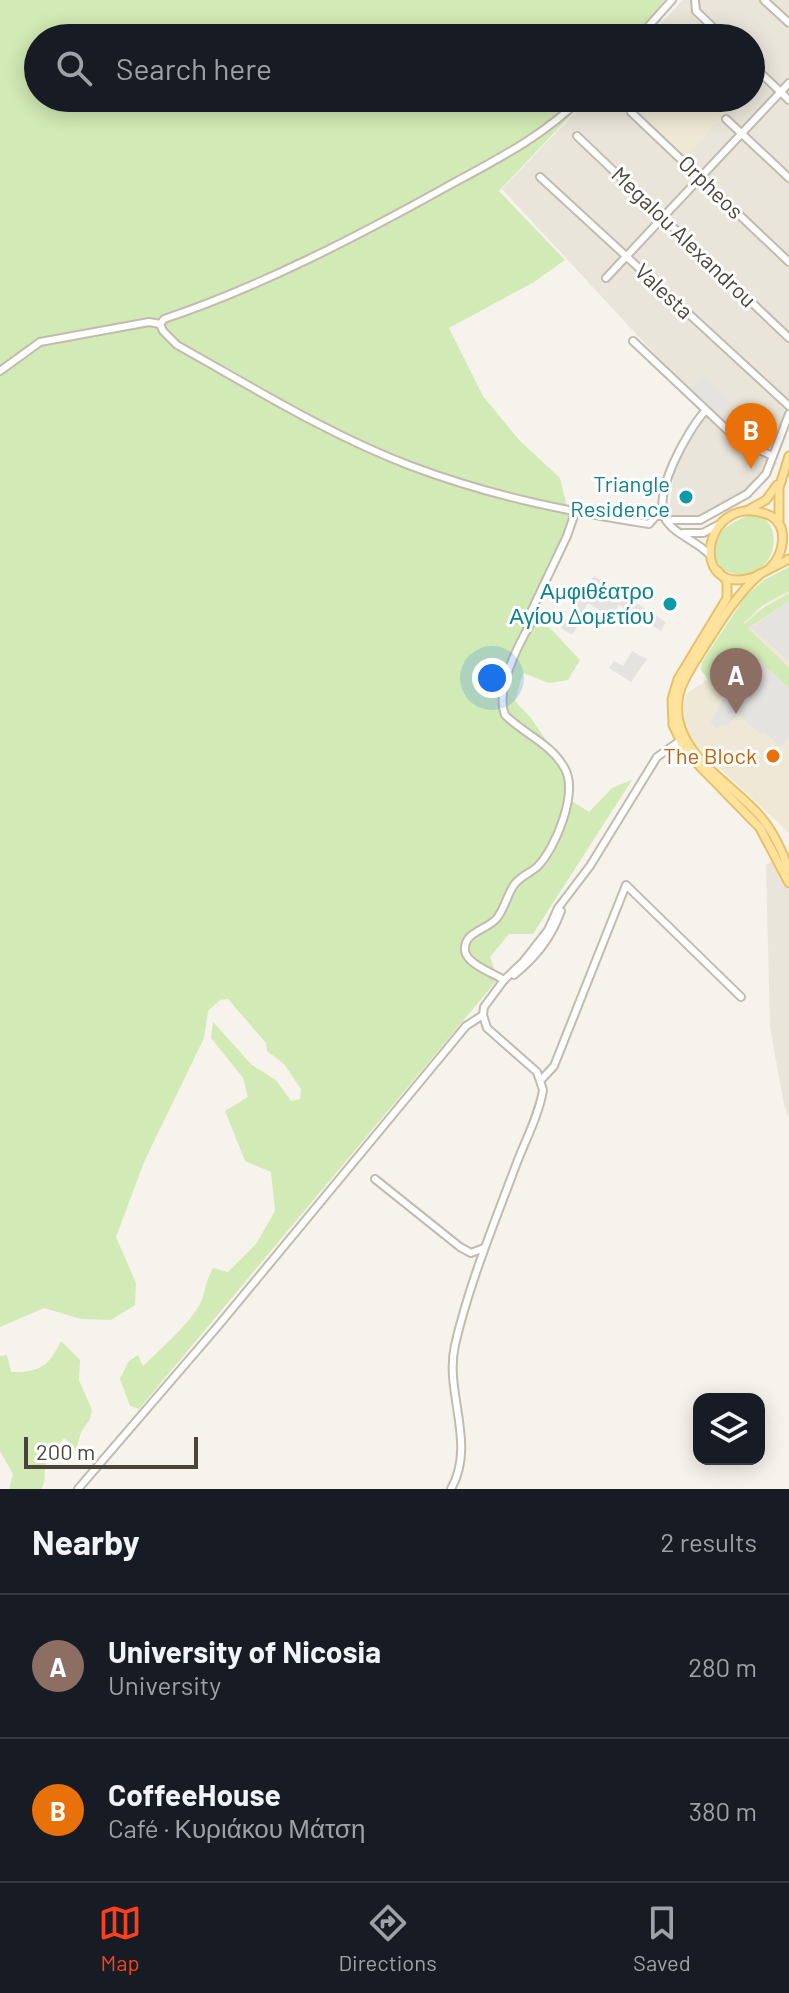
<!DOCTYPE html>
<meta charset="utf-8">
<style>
:root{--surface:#171b24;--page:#242831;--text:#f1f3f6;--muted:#9ea1a6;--line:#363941;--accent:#fc3f1d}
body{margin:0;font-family:Barlow,sans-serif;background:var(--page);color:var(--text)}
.controls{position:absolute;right:24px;bottom:24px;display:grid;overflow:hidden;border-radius:16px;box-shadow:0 4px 20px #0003}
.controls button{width:72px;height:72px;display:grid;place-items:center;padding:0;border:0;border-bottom:2px solid var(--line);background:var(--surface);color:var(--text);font:40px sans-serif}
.scale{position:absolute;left:24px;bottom:20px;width:174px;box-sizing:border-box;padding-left:8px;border:4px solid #4b4439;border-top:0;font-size:22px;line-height:28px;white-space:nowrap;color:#4b4439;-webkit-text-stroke:6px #fff;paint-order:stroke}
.you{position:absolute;left:492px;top:678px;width:28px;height:28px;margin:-20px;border:6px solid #fff;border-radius:50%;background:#1a73e8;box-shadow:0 0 0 12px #1a73e833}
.badge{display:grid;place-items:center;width:52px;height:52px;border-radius:50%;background:var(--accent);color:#fff;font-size:26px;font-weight:700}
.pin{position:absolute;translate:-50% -66px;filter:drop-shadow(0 2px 4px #0008)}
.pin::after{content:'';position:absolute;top:42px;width:28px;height:24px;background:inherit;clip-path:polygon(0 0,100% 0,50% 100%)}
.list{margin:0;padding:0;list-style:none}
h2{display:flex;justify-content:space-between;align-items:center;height:104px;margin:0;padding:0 32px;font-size:34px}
h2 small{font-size:26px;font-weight:400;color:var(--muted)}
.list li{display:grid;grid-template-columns:52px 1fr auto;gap:24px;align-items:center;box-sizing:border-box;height:144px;padding:0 32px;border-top:2px solid var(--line)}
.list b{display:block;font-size:30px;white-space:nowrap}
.list p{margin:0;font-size:26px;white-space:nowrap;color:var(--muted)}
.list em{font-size:26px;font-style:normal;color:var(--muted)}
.icon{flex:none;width:44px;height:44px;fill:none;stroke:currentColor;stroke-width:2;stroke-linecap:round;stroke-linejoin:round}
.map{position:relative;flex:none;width:789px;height:1489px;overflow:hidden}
.search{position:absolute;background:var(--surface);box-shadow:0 4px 20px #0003;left:24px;right:24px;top:24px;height:88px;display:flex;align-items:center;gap:20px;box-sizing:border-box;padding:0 28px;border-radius:44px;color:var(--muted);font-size:30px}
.sheet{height:392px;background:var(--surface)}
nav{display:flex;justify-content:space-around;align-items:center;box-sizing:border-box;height:112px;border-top:2px solid var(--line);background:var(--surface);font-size:22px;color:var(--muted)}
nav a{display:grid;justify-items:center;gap:4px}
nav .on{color:var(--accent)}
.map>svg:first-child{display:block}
</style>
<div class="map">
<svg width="789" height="1489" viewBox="0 0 789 1489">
<rect width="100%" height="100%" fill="#f6f3ec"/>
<g fill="#eae5da">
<path d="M683 0H789V423L777 455 761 451 744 442 675 376 502 189 589 98H751V38H647Z"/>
<path d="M707 414 739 442 777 463 769 477 750 497 715 517 688 519 669 517 674 469 700 419Z"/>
<path d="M789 851V1118L784 1105 770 1027 766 865Z"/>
</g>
<g fill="#efe8d6">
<path d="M640 98H741L685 157 632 106Z"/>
<path d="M789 591V833L698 748 687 734 683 707 686 694 707 680 745 626V619Z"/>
</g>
<g fill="#d2eab5">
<path d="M0 0H664L656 11 662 20 644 38H38V98H587L499 191 565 260 534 282 449 328 483 396 519 440 560 478 570 519 522 619 550 628 580 660 568 680 549 683 523 673 515 701 531 718 574 781 572 801 589 812 612 788 632 780 533 934H509L490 957 498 979 139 1409 130 1406 120 1379 128 1362 138 1355 143 1366C161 1349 188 1325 200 1304 206 1292 205 1281 213 1268L228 1272 256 1244 275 1211 271 1172 245 1161 225 1111 248 1097 243 1078 211 1038 213 1022 252 1065 276 1080 291 1101 300 1099 301 1089 284 1064 267 1051 266 1043 228 999 220 1000 208 1011 204 1038 144 1162 116 1237 136 1283 135 1305 111 1320 81 1319 44 1308 0 1327Z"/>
<path d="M749 515C789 513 778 584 734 574 726 572 719 567 716 559 706 535 731 523 749 515Z"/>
<path d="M789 567V591L762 606 744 622 745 624 765 607 789 594V601L748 628 789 668V688L748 651 712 685 701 670 702 662 745 597 764 580Z"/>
<path d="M61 1341 80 1360 79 1380 92 1410 90 1419 81 1432 76 1450 65 1438C56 1445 47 1456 45 1468 44 1477 46 1481 41 1489H9L13 1474 0 1451V1356L7 1355 11 1372C39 1373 49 1366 61 1341Z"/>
</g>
<g fill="#e5e3e0">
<path d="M703 376 730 401 718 417 689 391Z"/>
<path d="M594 576 666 622 661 631 619 605 610 617 588 603 574 624 577 627 572 635 561 628Z"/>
<path d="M789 601V661L751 628Z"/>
<path d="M632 651 647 659 631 682 609 668 614 661 623 666Z"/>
<path d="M746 651H749L789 688V739L781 747 763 731 760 734 738 714 725 727 722 724 717 729 710 723 725 696 712 685Z"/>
</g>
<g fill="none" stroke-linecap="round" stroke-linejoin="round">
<g stroke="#c2bbae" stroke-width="10">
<g id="minor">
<path d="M695 0 696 11 724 38"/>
<path d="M764 0 789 23"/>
<path d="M638 38 672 0"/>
<path d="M751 64 789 100"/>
<path d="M631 112 789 262"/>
<path d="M726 119 789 178"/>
<path d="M577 136 789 338"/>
<path d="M540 177 789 406"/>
<path d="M606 278 789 83"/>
<path d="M160 324 163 331 177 345C254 388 329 435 411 466 491 496 565 511 649 524L656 516H664"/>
<path d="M633 341 740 442 773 456"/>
<path d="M0 371 40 342 149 322 160 324 164 319C260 287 360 235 448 186 494 161 544 136 581 98"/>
<path d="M705 411C688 430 651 494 666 520 674 534 697 541 710 555"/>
<path d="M666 520H700L747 494 766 474 789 414"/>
<path d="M683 533H703L718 525"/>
<path d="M514 975C537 956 551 938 561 911"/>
<path d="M504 980C493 973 467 964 465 951 463 931 488 930 497 918 505 908 507 895 514 885 520 876 531 873 538 866 556 847 578 793 565 769 552 744 524 734 505 715 495 690 518 645 531 623L528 618 567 536 575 513"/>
<path d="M541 1080 554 1066 626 885 741 997"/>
<path d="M375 1179 460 1247 471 1253 484 1248"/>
<path d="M78 1489 218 1326 466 1026 483 1015"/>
<path d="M451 1489C477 1443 444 1393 455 1345 469 1284 494 1224 516 1165 525 1141 539 1115 543 1090L537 1072 487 1028 483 1015 484 1007 504 980 523 962 548 930 558 908 590 866 657 757 684 738"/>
</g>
</g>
<g stroke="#e6c16a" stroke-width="11">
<g id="major">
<path d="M748 510 766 500 777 485"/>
<path d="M779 521V488L789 456"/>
<path d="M770 568C784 554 789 527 771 516 703 486 685 599 754 577L789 559"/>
<path d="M718 571 727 581V598L678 679 672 699 673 725 686 752 760 828 789 883"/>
<path d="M760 574C735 596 719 624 701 652 693 665 682 680 679 695 667 750 730 781 760 816 774 832 782 850 789 870"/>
</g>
</g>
<use href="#minor" stroke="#fff" stroke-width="6"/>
<use href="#major" stroke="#ffe39c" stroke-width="7"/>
</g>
<g fill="#0f9aa8" stroke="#fff" stroke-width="3">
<circle cx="686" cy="497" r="8"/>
<circle cx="670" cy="604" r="8"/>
</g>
<circle fill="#e8710a" stroke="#fff" stroke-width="3" cx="773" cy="756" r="8"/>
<g text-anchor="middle" stroke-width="6" stroke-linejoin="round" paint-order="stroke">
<g font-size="22" fill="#4b4439" stroke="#fff">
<text transform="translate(711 187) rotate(44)" y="8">Orpheos</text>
<text transform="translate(684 237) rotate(44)" y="8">Megalou Alexandrou</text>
<text transform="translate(664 291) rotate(43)" y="8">Valesta</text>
</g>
<g font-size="22" fill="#0d838f" stroke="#fff" text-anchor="end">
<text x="670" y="492">Triangle<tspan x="670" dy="25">Residence</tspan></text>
<text x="654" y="599">Αμφιθέατρο<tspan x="654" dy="25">Αγίου Δομετίου</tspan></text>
</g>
<g font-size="22" fill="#c56008" stroke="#fff" text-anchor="end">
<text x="757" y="764">The Block</text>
</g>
</g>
</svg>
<div class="controls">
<button><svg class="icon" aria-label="layers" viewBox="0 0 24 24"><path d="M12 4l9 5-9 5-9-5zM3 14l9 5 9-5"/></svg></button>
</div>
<div class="scale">200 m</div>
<div class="you"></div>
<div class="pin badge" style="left:736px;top:714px;background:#8d6e63">A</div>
<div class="pin badge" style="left:751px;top:469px;background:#e8710a">B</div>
<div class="search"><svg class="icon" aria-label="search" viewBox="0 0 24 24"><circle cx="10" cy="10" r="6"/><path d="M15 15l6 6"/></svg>Search here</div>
</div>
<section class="sheet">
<h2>Nearby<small>2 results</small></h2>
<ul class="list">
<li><span class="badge" style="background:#8d6e63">A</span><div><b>University of Nicosia</b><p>University</p></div><em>280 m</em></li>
<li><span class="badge" style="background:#e8710a">B</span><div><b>CoffeeHouse</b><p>Café · Κυριάκου Μάτση</p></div><em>380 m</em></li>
</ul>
</section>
<nav>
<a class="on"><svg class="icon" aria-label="map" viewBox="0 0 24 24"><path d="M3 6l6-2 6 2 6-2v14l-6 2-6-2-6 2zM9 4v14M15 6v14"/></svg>Map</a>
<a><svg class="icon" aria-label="directions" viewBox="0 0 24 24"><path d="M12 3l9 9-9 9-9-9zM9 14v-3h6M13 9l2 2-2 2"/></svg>Directions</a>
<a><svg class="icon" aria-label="saved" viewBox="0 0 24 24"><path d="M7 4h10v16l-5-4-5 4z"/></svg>Saved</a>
</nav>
